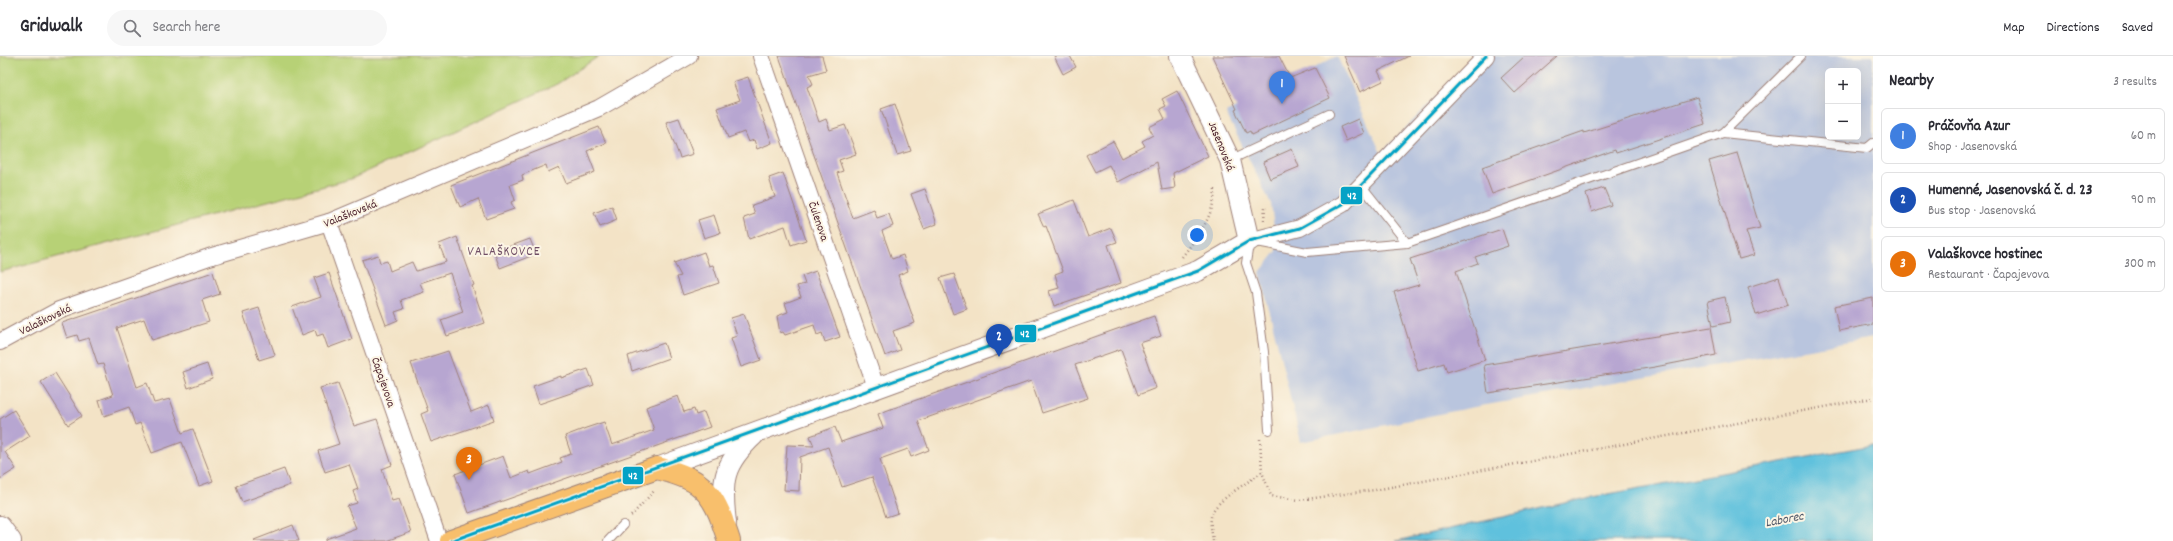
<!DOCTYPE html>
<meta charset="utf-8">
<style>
:root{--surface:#fff;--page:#f7f7f7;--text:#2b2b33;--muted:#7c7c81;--line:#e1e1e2;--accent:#0b8043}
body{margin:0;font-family:Dekko,sans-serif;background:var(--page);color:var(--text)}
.controls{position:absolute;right:12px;top:12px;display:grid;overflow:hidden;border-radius:6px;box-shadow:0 4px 16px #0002}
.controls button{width:36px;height:36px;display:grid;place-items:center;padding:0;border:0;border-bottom:1px solid var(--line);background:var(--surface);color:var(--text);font:20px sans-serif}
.you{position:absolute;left:1197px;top:179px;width:14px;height:14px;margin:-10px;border:3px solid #fff;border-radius:50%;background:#1a73e8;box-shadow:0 0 0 6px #1a73e833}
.badge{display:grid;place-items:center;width:26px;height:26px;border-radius:50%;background:var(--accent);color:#fff;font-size:13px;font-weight:700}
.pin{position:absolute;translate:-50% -33px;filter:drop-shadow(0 1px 2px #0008)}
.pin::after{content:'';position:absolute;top:21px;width:14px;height:12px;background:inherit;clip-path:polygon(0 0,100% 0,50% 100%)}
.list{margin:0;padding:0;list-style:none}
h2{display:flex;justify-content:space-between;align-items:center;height:52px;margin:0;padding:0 16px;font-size:17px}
h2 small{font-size:13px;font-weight:400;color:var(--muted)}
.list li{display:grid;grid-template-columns:26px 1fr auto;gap:12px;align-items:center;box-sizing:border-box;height:56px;margin:0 8px 8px;padding:0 8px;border:1px solid var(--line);border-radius:6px}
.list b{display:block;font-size:15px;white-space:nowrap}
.list p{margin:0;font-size:13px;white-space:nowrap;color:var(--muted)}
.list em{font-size:13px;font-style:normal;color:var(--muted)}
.icon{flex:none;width:22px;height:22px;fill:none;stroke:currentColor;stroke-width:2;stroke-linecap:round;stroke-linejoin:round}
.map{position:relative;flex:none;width:1873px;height:485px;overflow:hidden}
header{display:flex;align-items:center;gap:24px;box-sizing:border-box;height:56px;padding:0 20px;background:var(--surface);border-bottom:1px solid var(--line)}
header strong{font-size:19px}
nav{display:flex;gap:22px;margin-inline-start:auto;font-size:14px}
.search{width:280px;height:36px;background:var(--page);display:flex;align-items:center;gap:10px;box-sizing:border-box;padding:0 14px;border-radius:22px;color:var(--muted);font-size:15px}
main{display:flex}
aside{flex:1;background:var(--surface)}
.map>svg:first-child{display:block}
</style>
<header>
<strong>Gridwalk</strong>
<div class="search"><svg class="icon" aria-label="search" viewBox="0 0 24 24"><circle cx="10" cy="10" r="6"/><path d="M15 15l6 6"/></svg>Search here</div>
<nav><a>Map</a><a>Directions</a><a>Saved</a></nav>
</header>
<main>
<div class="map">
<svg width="1873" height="485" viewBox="0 0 1873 485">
<rect width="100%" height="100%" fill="#fcf5e5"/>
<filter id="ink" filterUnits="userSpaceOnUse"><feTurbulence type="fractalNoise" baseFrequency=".025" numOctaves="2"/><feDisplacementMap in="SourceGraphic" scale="8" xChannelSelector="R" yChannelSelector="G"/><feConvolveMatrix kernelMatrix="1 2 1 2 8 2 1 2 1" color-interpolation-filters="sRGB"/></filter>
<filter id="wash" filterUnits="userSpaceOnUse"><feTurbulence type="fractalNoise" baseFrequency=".012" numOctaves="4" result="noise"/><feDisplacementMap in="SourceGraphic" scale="16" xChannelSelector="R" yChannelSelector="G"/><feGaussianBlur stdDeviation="0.9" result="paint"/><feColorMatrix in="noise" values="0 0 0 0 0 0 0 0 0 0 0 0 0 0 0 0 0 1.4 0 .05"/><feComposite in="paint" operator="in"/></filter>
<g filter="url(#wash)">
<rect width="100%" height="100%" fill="#f3e3c6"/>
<path fill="#b9c5de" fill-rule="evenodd" d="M1337 0 1381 97 1476 0H1873V282L1469 352 1301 386 1260 216 1277 195 1271 148 1226 57ZM1828 15H1858V81H1828Z"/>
<path fill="#b7d176" stroke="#807850" d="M0 0H599L557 28 351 123 0 216Z"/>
<path fill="#5fc1dd" stroke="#547084" d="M1873 389V485H1396L1587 442Z"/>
<g id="blocks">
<g fill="#b7a6d1">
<path d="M779 0H822L826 14 809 19 813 28 807 31 819 66 826 63 830 74 845 69 853 89 856 98 839 104 843 115 837 117 853 162 874 154 877 162 889 158 893 170 882 175 892 203 903 199 908 215 898 219 915 267 893 275 900 294 885 300Z"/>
<path d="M1054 0H1070L1076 11 1063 18Z"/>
<path d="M1212 0H1279L1290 22 1315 12 1330 42 1252 79 1250 75 1246 77 1235 54 1237 53Z"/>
<path d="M1344 0H1409L1378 15 1383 25 1360 36Z"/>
<path d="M1525 0H1557L1515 37 1501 22Z"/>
<path d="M748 21 772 87 757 93 754 84 748 86 744 76 728 82 717 52 740 44 733 26Z"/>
<path d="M1177 35 1208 100 1173 117 1175 132 1162 134 1157 106 1118 126 1109 109 1095 116 1086 99 1113 85 1122 102 1145 90 1142 85 1153 79 1149 71 1165 63 1160 53 1166 50 1162 43Z"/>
<path d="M1697 41 1705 68 1616 97 1615 94 1492 138 1482 111 1584 75V77Z"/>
<path d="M895 48 911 95 897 99 881 53Z"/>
<path d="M679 62 693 98 680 102 666 66Z"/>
<path d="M1358 63 1364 77 1346 85 1340 71Z"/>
<path d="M599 71 606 87 587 95 595 116 566 127 559 111 548 116 546 109 522 119 523 124 510 129 515 144 511 146 514 153 486 163 478 143 460 151 451 129Z"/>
<path d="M1292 93 1299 111 1270 123 1263 106Z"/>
<path d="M1737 97 1760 172 1746 175 1754 199 1739 203 1709 105Z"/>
<path d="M783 117 806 184 791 189 785 170 749 183 744 162 755 158 752 149 775 141 769 122Z"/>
<path d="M1604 132 1611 149 1592 156 1586 138Z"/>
<path d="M925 133 937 168 924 173 911 138Z"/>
<path d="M1074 144 1088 181 1111 172 1117 186 1108 189 1121 227 1054 250 1049 235 1059 232 1055 218 1063 215 1046 170 1044 171 1038 158Z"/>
<path d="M612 150 617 164 600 171 594 157Z"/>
<path d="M714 159 720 177 704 182 698 164Z"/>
<path d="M1502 173 1508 190 1475 201 1478 207 1456 215 1485 304 1447 316 1444 307 1418 315 1394 236 1419 229 1410 203Z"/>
<path d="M457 181 474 229 472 230 485 267 447 280 441 264 463 256 450 217 420 227 424 236 401 244 404 253 395 256 398 264 386 269 362 204 378 199 380 207 387 205 390 215 412 206 416 215 446 206 439 188Z"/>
<path d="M530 183 536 198 500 212 494 196Z"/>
<path d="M704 196 709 210 713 209 719 227 683 239 677 221 681 220 674 207Z"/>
<path d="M816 215 840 281 825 286 822 277 817 279 814 269 785 279 783 276 780 277 777 260 788 256 785 247 801 241 797 230 805 228 802 220Z"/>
<path d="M213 216 220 238 202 244 209 266 152 284 144 263 117 272 137 331 147 327 154 347 170 343 182 377 193 373 213 425 199 430 182 386 152 397 140 367 135 369 129 351 104 360 99 344 113 339 103 308 98 309 89 282 79 285 77 279 67 282 62 267Z"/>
<path d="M329 217 352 283 328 292 323 278 317 280 315 274 302 279 292 251 321 241 314 222Z"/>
<path d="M954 218 967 253 953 258 940 222Z"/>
<path d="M1779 221 1788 249 1756 259 1748 231Z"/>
<path d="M1725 241 1730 266 1713 270 1708 245Z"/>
<path d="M1873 242V268L1839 275 1834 250Z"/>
<path d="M259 252 275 299 259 304 243 257Z"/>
<path d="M744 258 761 304 741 311 731 282 737 280 731 262Z"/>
<path d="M1154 260 1161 280 1140 287 1156 332 1138 339 1121 293 1075 309 1088 342 1042 357 1031 325 918 365 929 394 911 401 908 393 880 403 898 457 886 461 872 421 842 431 828 391 800 401 799 435 784 434 787 389 814 390 810 380 835 371 841 386 883 372 878 358 888 354Z"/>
<path d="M1711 271 1716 299 1655 311 1488 337 1484 309Z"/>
<path d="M664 287 669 302 632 315 628 300Z"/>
<path d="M448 295 471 356 489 349 494 364 431 386 421 358 428 355 411 307Z"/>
<path d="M207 308 212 323 188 332 183 316Z"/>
<path d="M588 313 594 329 539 348 533 330 561 320V322Z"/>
<path d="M55 317 82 360 68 369 41 326Z"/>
<path d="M338 327 354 370 377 363 392 409 382 413 392 445 399 443 411 476 386 485H326V483L356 472 347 450 357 447 353 435 358 433 349 408 325 416 318 395 339 388 320 332Z"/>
<path d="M678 340 684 356 694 353 696 359 704 356 710 371 469 457 455 418 503 400 511 422 529 415 530 418 562 406 560 402 571 398 565 380 586 372 604 366 612 389 654 374 646 351Z"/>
<path d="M14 354 30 380 5 396 16 413 0 423V363Z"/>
<path d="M284 413 290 429 242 446 236 430Z"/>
<path d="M293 469 299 485H255L254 484Z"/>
</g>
</g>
</g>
<g filter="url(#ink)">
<use href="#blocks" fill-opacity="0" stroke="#9e8178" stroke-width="1"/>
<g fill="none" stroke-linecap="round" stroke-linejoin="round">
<g stroke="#9e8178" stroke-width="10">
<g id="service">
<path d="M1723 77 1867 92 1873 87"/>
<path d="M1230 104 1329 58"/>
<path d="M1361 129 1407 187"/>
<path d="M1257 186 1307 196 1407 187 1480 162 1723 77 1801 0"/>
<path d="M1249 188 1246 207 1256 237 1264 296 1269 374"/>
<path d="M608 485 623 469"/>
</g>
</g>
<g stroke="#9e8178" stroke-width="18">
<g id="minor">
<path d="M761 0 876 331"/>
<path d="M329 166 439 485"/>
<path d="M1249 185 1300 172 1343 148 1486 0"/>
<path d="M0 286 59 254 209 201 329 166 599 52 689 0"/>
</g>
</g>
<g stroke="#9e8178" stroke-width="22">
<g id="tertiary">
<path d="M657 412 1198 215 1249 185 1230 104 1180 0"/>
<path d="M726 467C721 425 722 409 754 379"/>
<path d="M0 470 11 485"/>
</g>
</g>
<g stroke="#9e8178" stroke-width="24">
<path id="primary" d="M451 485 657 412C692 421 709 428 722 464 724 471 727 478 729 485"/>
</g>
<g stroke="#9e8178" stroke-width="2.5" stroke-dasharray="1 3" stroke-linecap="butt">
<path d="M1264 164 1265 151"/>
<path d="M1182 201C1199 178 1215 160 1215 130"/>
<path d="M1260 383 1262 416 1271 440 1299 444 1375 434 1873 342"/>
<path d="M631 460 655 434"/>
<path d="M1213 485C1212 476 1209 466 1212 457 1218 443 1249 426 1262 416"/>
</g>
<use href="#service" stroke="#fff" stroke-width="8"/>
<use href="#minor" stroke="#fff" stroke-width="16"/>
<use href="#tertiary" stroke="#fff" stroke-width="20"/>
<use href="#primary" stroke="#f8bf6c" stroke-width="22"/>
<g stroke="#fcf5e5" stroke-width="6">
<path id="bus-1" d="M451 485 1198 215 1249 185 1300 172 1343 148 1486 0"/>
</g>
<use href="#bus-1" stroke="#04a2c6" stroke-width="3"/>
</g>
</g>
<g text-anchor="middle" stroke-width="4" stroke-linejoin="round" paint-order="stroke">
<g font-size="12" fill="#4a1f2b" stroke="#fcf5e5">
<text transform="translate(1222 90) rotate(68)" y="4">Jasenovská</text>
<text transform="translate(350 157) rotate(-22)" y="4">Valaškovská</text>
<text transform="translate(819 165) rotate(71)" y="4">Čulenova</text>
<text transform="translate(45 263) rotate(-26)" y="4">Valaškovská</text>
<text transform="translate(384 326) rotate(71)" y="4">Čapajevova</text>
</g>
<g font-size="13" letter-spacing="1" fill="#704e65" stroke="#fcf5e5">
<text x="504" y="199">VALAŠKOVCE</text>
</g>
<g font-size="13" font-style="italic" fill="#515869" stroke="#fcf5e5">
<text transform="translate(1784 462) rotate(-11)" y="5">Laborec</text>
</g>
</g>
<g stroke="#fcf5e5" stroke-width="1.5">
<rect x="1340" y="130" width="23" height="19" rx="4" fill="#04a2c6"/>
<rect x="1014" y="268" width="23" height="19" rx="4" fill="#04a2c6"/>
<rect x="622" y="410" width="22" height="19" rx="4" fill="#04a2c6"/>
</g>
<g font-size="11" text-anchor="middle" font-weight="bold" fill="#fff">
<text x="1352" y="143">42</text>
<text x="1025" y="281">42</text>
<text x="633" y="423">42</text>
</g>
</svg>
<div class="controls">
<button>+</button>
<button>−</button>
</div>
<div class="you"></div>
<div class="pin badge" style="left:1282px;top:48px;background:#3f7fe0">1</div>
<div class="pin badge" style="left:999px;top:301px;background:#1a4fb4">2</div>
<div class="pin badge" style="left:469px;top:424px;background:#e8710a">3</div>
</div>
<aside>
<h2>Nearby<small>3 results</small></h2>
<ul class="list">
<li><span class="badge" style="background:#3f7fe0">1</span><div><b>Práčovňa Azur</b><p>Shop · Jasenovská</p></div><em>60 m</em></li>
<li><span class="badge" style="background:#1a4fb4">2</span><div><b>Humenné, Jasenovská č. d. 23</b><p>Bus stop · Jasenovská</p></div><em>90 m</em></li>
<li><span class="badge" style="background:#e8710a">3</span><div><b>Valaškovce hostinec</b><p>Restaurant · Čapajevova</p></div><em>300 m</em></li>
</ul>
</aside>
</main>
